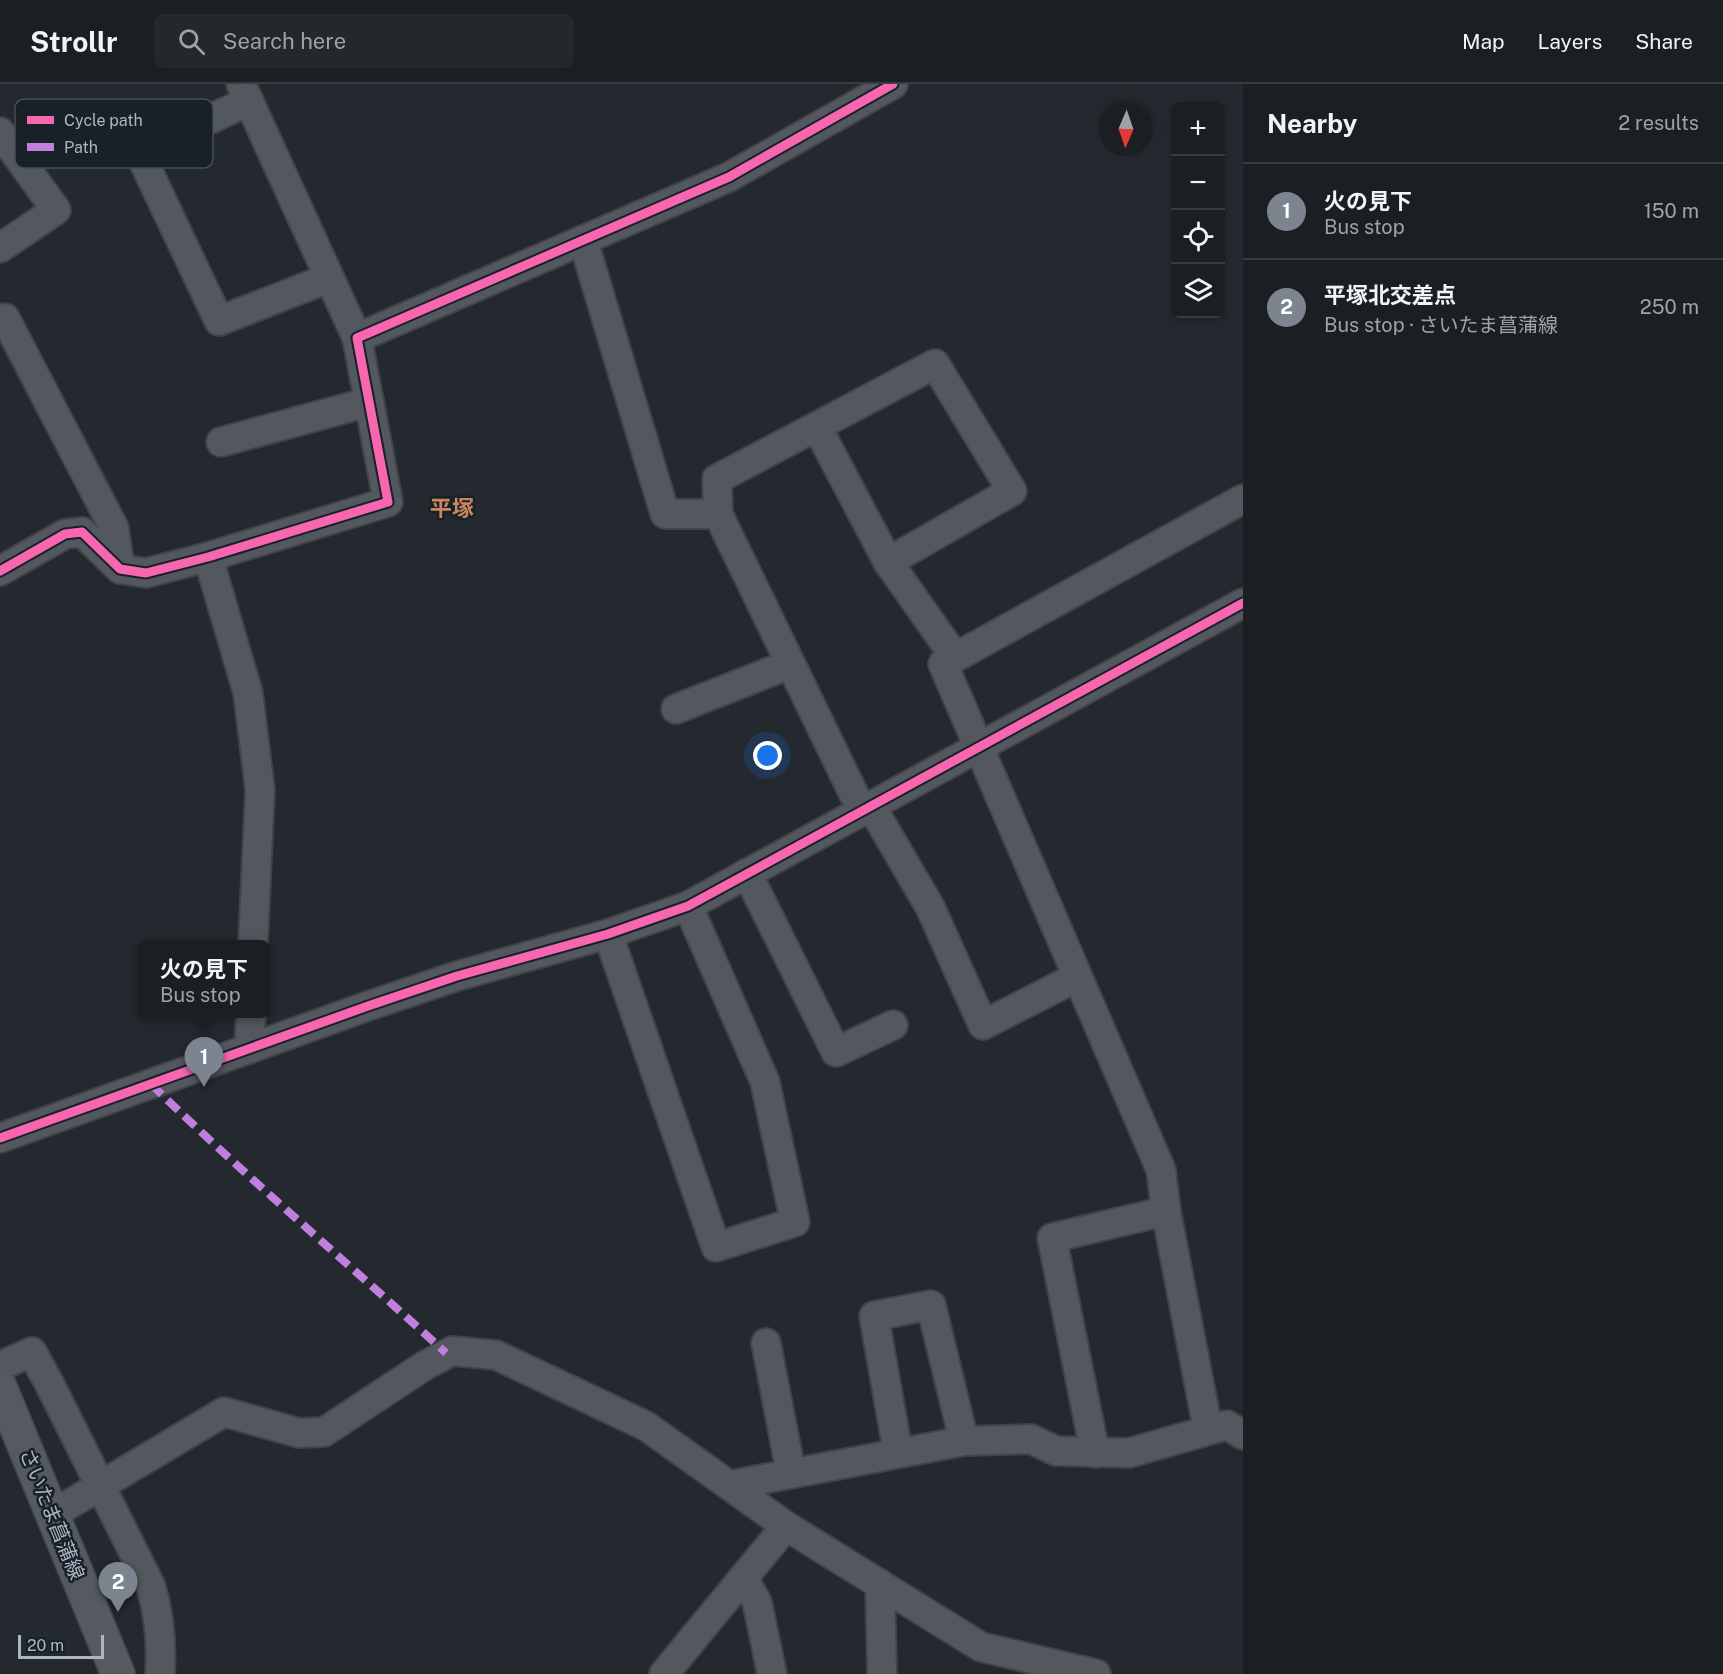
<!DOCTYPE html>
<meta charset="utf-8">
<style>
:root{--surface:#1b1f23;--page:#24272b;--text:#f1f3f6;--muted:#a0a2a6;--line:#393d41;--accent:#7c858f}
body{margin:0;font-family:"Public Sans","Noto Sans JP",sans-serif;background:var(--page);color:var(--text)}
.controls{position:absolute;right:18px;top:18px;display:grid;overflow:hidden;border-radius:9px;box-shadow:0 3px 9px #0003}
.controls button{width:54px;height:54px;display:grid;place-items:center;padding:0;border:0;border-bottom:2px solid var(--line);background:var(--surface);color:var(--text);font:30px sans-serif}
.compass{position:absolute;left:1099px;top:18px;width:54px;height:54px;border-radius:50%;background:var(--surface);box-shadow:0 3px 9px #0003;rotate:182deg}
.scale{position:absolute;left:18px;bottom:15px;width:86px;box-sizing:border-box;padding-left:6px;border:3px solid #acb6c2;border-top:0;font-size:16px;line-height:21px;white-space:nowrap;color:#acb6c2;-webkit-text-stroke:4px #182028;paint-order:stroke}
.you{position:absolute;left:768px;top:672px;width:21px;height:21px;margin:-15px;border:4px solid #fff;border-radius:50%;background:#1a73e8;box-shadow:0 0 0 9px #1a73e833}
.badge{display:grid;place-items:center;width:39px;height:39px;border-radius:50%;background:var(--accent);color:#fff;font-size:20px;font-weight:700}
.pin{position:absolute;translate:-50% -50px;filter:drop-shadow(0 2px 3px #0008)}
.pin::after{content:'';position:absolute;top:32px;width:21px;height:18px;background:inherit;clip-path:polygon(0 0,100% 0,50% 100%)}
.popup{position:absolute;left:138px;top:856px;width:132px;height:78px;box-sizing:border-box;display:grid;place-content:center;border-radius:9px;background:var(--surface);filter:drop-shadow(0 2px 4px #0005);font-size:20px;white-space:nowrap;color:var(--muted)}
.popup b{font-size:22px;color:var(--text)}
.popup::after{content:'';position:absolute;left:50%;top:100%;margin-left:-12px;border:12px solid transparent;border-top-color:var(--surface)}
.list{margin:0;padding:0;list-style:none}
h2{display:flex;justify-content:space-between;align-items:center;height:78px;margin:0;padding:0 24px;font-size:26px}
h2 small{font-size:20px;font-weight:400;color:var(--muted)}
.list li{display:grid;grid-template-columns:39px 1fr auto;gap:18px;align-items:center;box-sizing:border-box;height:96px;padding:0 24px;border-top:2px solid var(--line)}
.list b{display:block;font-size:22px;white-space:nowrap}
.list p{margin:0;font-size:20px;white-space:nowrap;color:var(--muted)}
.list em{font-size:20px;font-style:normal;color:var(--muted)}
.icon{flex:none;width:33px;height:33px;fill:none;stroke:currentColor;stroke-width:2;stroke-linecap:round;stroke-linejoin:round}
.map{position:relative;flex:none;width:1243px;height:1590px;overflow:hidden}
header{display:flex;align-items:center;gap:36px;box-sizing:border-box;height:84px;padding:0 30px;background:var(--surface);border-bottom:2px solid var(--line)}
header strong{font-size:28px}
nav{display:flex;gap:33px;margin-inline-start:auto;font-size:21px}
.search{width:420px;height:54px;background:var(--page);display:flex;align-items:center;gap:15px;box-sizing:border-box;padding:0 21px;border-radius:9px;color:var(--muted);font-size:22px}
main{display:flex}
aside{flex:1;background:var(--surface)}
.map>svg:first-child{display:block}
</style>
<header>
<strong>Strollr</strong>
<div class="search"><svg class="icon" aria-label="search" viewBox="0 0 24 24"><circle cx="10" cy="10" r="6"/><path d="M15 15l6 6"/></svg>Search here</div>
<nav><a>Map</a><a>Layers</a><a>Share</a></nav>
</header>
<main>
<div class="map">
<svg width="1243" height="1590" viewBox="0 0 1243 1590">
<rect width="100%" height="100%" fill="#24292f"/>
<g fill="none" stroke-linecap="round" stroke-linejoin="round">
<g stroke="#404348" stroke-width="32">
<g id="minor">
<path d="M241 0 357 254"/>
<path d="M249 17 139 68 219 237 329 194"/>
<path d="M0 48 56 126 0 164"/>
<path d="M583 156 665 430H718"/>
<path d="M0 236 5 234 114 444 120 485"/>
<path d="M817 343 888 478 955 573"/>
<path d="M221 358 369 318"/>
<path d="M208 473 248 609 260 706 253 860"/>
<path d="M0 487 65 450 82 448 120 485 146 489 208 473 388 418 357 254 729 93 893 0"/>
<path d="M676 625 790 580"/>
<path d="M871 722 930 823 983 941 1077 893"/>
<path d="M862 727 718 430 717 395 935 280 1012 407 888 478"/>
<path d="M747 789 836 968 893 941"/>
<path d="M608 850 716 1163 795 1138 765 998 688 822"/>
<path d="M249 965 251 930"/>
<path d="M0 1054 368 922 457 892 608 850 688 822 1243 519"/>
<path d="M766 1259 791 1389"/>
<path d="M0 1282 32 1268 49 1299 151 1503C160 1533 162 1559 160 1590"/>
<path d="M1208 1346 1166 1127 1161 1086 943 580 1243 415"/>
<path d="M898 1369 874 1232 931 1221 964 1357"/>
<path d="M1095 1369 1052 1154 1166 1127"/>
<path d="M731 1401 964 1357 1031 1355 1056 1367 1129 1369 1227 1341 1243 1351"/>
<path d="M53 1430 224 1328 299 1349 324 1348 424 1282 452 1267 496 1271 646 1342 786 1442 981 1563 1096 1590"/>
<path d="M743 1494 757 1518 772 1590"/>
<path d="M880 1500 882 1590"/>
<path d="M664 1590 786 1442"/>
</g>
</g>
<g stroke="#41464c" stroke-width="36">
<path id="major" d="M0 1303 118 1590"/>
</g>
<use href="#minor" stroke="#53585e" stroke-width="28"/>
<use href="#major" stroke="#555960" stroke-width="33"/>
<path stroke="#c07fdc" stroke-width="8" stroke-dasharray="15 8" stroke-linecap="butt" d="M151 1000C246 1093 348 1179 446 1269"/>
<g stroke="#182028" stroke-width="13">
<g id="cycleway">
<path d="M0 487 65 450 82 448 120 485 146 489 208 473 388 418 357 254 729 93 893 0"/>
<path d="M0 1054 368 922 457 892 608 850 688 822 1243 519"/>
</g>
</g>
<use href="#cycleway" stroke="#f766af" stroke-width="9"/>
</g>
<g text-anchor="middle" stroke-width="5" stroke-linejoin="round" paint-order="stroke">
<g font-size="20" fill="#acb6c2" stroke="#182028">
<text transform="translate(52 1430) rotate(68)" y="7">さいたま菖蒲線</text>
</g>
<g font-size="22" font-weight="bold" fill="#cc865c" stroke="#182028">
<text x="452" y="432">平塚</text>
</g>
</g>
<rect x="15" y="15" width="198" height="69" rx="9" fill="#182028" stroke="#444d56" stroke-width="1.5"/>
<rect x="27" y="32" width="27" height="8" fill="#f766af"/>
<rect x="27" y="59" width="27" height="8" fill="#c07fdc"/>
<g font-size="16" fill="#acb6c2">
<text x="64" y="42">Cycle path</text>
<text x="64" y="69">Path</text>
</g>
</svg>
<div class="controls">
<button>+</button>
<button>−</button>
<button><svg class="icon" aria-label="locate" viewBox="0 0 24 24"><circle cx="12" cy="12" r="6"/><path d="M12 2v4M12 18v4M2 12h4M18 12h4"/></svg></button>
<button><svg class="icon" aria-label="layers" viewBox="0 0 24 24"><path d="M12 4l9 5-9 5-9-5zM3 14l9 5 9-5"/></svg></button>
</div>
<svg class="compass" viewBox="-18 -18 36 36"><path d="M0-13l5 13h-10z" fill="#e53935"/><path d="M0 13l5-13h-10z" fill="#a0a2a6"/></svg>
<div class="scale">20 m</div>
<div class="you"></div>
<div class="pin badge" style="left:204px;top:1003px">1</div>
<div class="popup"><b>火の見下</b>Bus stop</div>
<div class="pin badge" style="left:118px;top:1528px">2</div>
</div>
<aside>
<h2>Nearby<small>2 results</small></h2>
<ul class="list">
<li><span class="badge">1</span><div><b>火の見下</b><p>Bus stop</p></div><em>150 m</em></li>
<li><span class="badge">2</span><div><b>平塚北交差点</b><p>Bus stop · さいたま菖蒲線</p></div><em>250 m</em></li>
</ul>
</aside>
</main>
